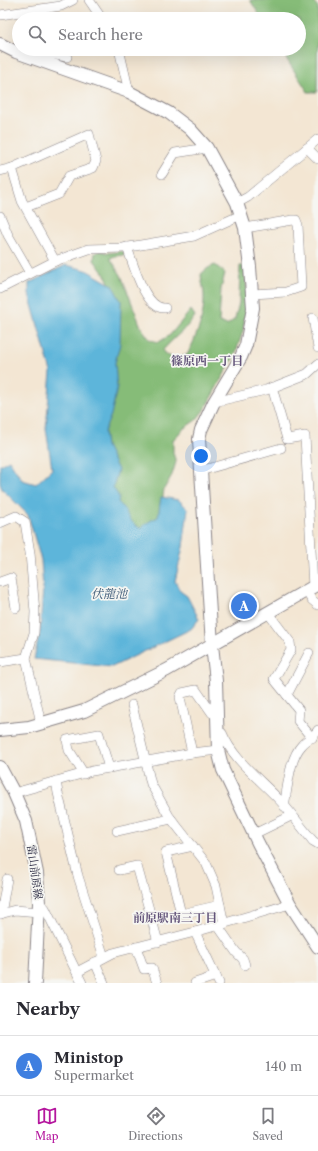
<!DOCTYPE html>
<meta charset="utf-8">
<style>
:root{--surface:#fff;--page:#f7f7f7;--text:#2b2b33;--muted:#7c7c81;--line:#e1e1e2;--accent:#b5179e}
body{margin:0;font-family:"Libre Caslon Text","Noto Serif JP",serif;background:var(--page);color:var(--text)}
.you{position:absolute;left:201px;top:456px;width:14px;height:14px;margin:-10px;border:3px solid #fff;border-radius:50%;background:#1a73e8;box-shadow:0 0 0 6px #1a73e833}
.badge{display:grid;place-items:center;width:26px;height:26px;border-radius:50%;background:var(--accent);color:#fff;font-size:13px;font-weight:700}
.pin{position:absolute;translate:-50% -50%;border:2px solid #fff;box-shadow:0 1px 4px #0006}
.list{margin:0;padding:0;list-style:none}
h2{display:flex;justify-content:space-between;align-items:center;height:52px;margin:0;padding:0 16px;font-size:17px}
h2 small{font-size:13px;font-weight:400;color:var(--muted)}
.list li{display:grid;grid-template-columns:26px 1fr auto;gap:12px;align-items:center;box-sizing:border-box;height:60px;padding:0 16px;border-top:1px solid var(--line)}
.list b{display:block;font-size:15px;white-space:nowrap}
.list p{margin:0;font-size:13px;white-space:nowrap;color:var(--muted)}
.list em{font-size:13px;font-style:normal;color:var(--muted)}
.icon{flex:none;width:22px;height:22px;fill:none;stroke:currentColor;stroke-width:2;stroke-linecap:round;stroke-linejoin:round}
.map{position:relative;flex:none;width:318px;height:983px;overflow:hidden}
.search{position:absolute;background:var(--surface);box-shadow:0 4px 16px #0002;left:12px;right:12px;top:12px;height:44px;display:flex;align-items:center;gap:10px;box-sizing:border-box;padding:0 14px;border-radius:22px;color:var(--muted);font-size:15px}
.sheet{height:112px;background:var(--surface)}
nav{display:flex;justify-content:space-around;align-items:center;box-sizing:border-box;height:56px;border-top:1px solid var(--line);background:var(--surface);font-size:11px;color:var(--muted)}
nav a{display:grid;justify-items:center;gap:2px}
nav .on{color:var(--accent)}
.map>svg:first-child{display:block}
</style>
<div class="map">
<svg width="318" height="983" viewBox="0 0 318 983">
<rect width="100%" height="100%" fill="#f6f6f2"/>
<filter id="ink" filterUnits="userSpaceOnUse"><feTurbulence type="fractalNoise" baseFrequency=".025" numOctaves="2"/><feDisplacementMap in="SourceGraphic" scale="8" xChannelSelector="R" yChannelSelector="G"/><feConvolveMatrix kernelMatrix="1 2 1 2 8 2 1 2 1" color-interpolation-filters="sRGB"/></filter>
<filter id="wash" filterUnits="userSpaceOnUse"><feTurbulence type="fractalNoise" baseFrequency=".012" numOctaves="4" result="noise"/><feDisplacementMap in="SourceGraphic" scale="16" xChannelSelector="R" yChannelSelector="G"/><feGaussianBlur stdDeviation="0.9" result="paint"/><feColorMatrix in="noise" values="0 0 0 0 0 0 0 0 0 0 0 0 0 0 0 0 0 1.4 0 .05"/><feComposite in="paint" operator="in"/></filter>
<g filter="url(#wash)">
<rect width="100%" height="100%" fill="#f3e6d3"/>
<g fill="#86bc78" stroke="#546f5a">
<path d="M250 0H312L318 7 317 92H308L280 49H299V19H262Z"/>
<path d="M100 251 109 253 123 251 125 255 115 256 110 258 121 275 141 327 150 340 159 342 170 335 191 310 195 316C187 329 173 338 163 350L164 353 173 358 187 355C196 338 205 316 204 295 204 288 201 281 201 274L208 268 215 265 225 273 221 289 219 322 227 325 235 319 239 303 240 266H244L247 290 246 311 243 331 235 355 204 410 196 420 183 429 173 440V453L176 462 172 475 164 489 160 518 141 530 131 527 114 500 100 434 115 297 107 278 94 260 95 253Z"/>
</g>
<path fill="#5db5da" stroke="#406c8a" d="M66 265 86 270 112 285 121 301 120 344 115 363 117 388 111 415 104 432 106 446 118 470 113 487 119 497 118 502C128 511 127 521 140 528L150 521 158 517 161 497 179 500 188 509 183 547 175 581 180 591 187 596 199 619 191 629 112 667 34 659 40 631 43 588 41 560 28 515 2 489 0 483V465L9 460 22 480 36 484 52 469 46 428 51 372 29 294V283Z"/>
</g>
<g filter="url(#ink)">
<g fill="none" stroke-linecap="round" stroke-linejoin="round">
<g stroke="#8a8487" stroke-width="10">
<g id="street">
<path d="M89 0 102 19"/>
<path d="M37 10 43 19"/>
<path d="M0 15 61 6 73 0"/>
<path d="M22 49 67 57 62 49"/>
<path d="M119 49 129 92"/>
<path d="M307 148 318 159"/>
<path d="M12 168 22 201 55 261"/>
<path d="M0 171 12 168 89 134 96 161 93 168 69 176 59 194 26 207"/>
<path d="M162 174 175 153 207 148"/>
<path d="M237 203 248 197 318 139"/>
<path d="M0 216 8 235 30 273"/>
<path d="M245 228 293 220H296L298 225 301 287 286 292 252 294"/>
<path d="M127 247C133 263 145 310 165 308"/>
<path d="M0 289 55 261 89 249 123 248 194 236 241 215"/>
<path d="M313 318 318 348"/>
<path d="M272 387 287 439 305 436 313 587"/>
<path d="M214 402 266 390 307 374 318 364"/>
<path d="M200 471 281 448"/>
<path d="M0 523 16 516 25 522 30 553 35 612 34 633 26 658 41 723"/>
<path d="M0 582 11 578 16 608"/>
<path d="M306 591 312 600 318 605"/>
<path d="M268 613 290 642 291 650 274 679 299 710 298 721 312 738"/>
<path d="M0 662 26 658"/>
<path d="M287 695 309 653"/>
<path d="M132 705 151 784 169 816 206 863 216 886 224 924"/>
<path d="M217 733H222C234 762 263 781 284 805 294 817 303 829 313 841L318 844"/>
<path d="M192 753 180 697 182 693 196 690 212 713H217"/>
<path d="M84 774 69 750 67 740 99 734 109 768"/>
<path d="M56 781 58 793 78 876 104 957"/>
<path d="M14 793 92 771 192 753 218 750"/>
<path d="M284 806C288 787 289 759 302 745 307 739 314 737 318 730"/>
<path d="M117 831 171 819"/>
<path d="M254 834 291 816"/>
<path d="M193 846 166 852 181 914 220 905"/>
<path d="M119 870 137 866 158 942"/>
<path d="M39 903 45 908 82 983"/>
<path d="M0 914 15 910 39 912"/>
<path d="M1 914 7 879"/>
<path d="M218 926 236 952 243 959 245 965"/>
<path d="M195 932 219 983"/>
<path d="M136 947 144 969 152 968 157 983"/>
<path d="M95 962 104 983"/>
<path d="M77 972 113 953 195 932 290 904"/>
<path d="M195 983 216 976"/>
</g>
</g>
<g stroke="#8a8487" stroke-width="14">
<g id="secondary">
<path d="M0 44 16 52 129 92 169 113 190 129 207 148 237 203 245 228 250 267 253 308 246 345 241 357 214 402 201 430 199 439 212 645 216 681 218 750 223 770 258 843 290 904 318 947"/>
<path d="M0 730 29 727 84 711 167 670 318 584"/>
<path d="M0 767 14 793 26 821 37 873 39 903 35 983"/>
</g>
</g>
<use href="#street" stroke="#fff" stroke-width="9"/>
<use href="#secondary" stroke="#fff" stroke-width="12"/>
</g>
</g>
<g text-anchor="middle" stroke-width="3.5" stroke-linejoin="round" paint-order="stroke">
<g font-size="11" fill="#22223b" stroke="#f6f6f2">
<text transform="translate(35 872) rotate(82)" y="4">雷山前原線</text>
</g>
<g font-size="12" font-weight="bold" fill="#63547a" stroke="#f6f6f2">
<text x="207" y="365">篠原西一丁目</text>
<text x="175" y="922">前原駅南三丁目</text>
</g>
<g font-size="12" font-style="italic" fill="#375573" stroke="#f6f6f2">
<text x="109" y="598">伏龍池</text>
</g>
</g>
</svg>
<div class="you"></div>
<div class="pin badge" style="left:244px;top:606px;background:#3f7fe0">A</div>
<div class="search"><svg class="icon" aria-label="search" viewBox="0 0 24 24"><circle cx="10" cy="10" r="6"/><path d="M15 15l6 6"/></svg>Search here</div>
</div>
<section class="sheet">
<h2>Nearby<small></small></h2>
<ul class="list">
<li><span class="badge" style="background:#3f7fe0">A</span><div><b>Ministop</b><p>Supermarket</p></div><em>140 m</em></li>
</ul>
</section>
<nav>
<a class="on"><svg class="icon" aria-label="map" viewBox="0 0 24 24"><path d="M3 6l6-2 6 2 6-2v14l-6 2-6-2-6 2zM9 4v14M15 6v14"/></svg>Map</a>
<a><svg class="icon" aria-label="directions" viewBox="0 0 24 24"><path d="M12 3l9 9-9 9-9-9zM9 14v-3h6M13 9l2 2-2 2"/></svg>Directions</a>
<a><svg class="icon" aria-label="saved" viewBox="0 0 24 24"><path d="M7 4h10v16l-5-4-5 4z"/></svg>Saved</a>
</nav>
